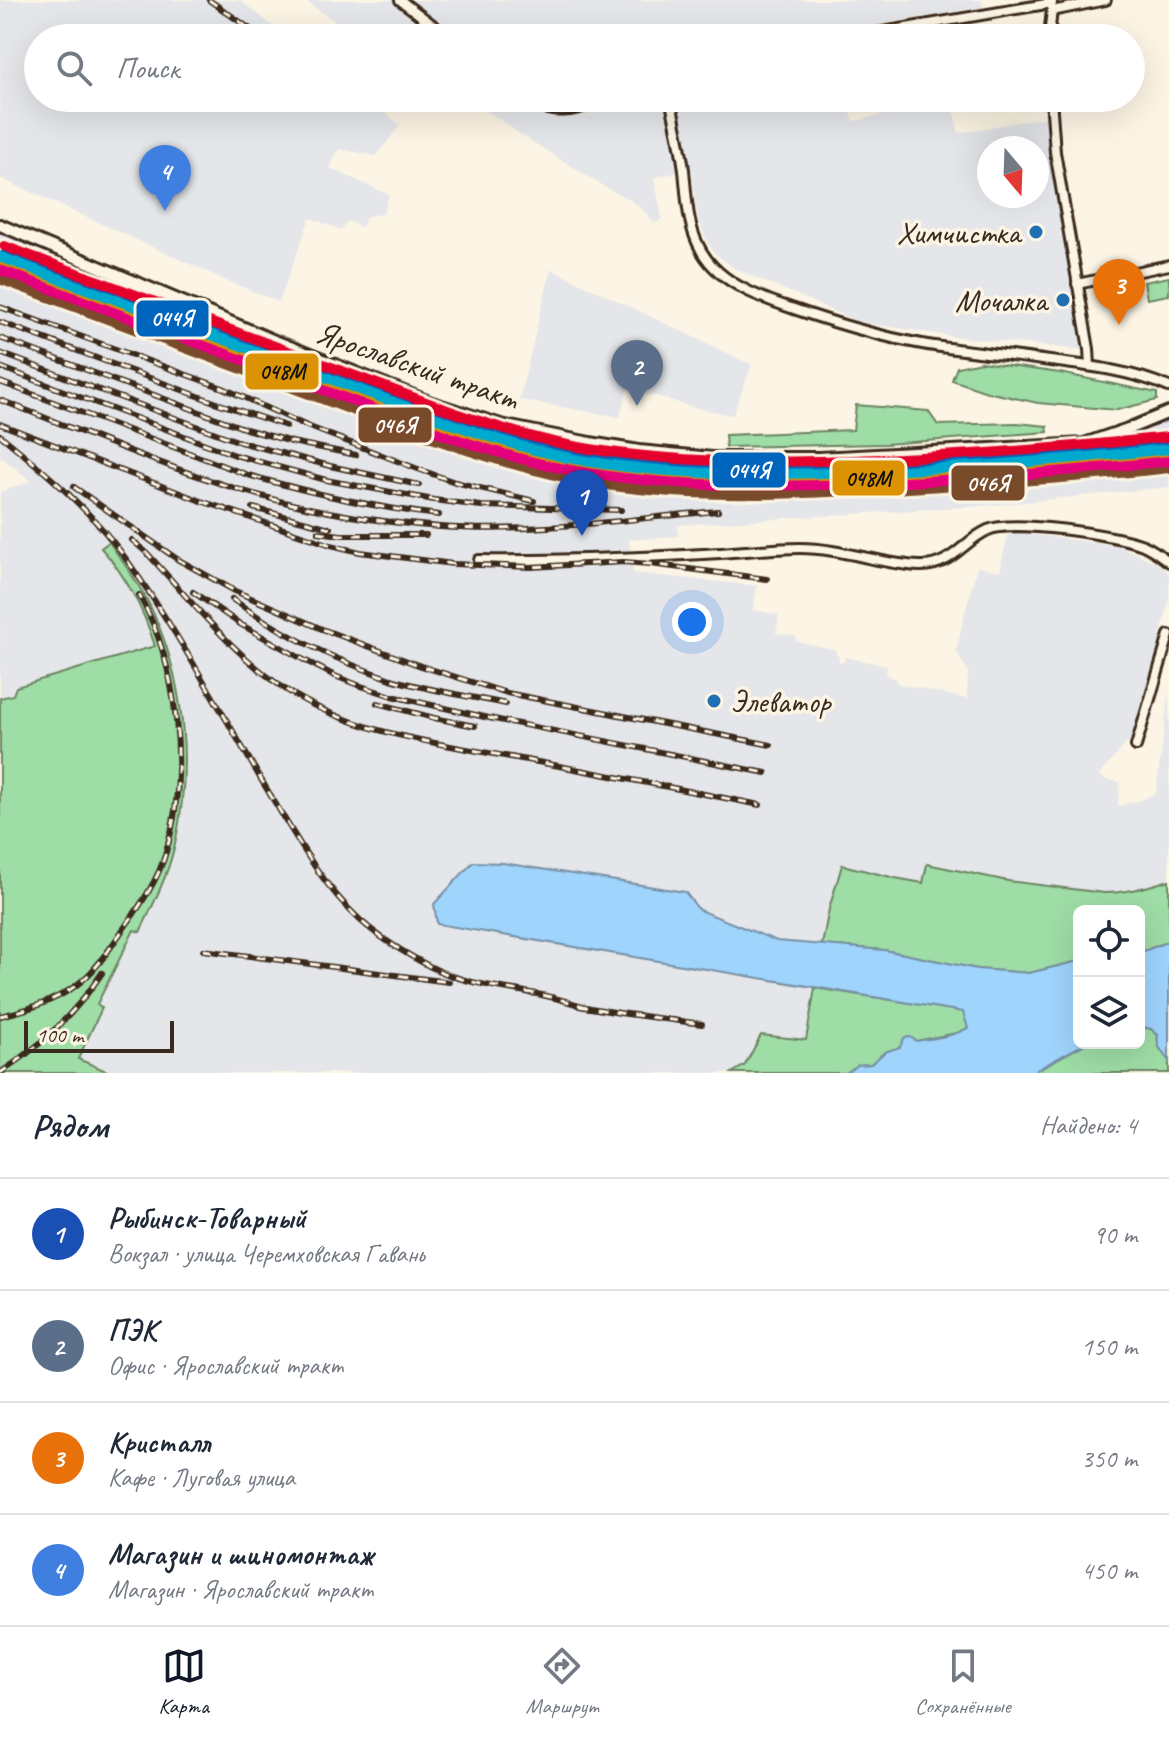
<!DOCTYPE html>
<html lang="ru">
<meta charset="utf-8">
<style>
:root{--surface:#fff;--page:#f6f6f7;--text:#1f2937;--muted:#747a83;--line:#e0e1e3;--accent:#111827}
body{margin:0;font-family:Caveat,sans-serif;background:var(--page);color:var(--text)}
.controls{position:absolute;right:24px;bottom:24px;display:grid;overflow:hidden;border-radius:12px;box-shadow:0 8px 32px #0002}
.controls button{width:72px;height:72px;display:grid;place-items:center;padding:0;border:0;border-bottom:2px solid var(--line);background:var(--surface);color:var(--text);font:40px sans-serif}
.compass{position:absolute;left:977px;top:136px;width:72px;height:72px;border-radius:50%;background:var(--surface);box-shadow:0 8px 32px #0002;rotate:161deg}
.scale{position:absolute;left:24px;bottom:20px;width:150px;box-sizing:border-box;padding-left:8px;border:4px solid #3b2a1e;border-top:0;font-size:22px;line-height:28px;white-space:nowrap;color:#3b2a1e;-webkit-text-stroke:6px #fcf5e5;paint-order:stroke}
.you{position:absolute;left:692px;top:622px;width:28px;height:28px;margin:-20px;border:6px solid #fff;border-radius:50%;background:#1a73e8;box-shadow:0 0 0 12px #1a73e833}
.badge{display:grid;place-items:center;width:52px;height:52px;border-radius:50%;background:var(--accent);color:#fff;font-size:26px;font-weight:700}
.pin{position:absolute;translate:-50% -66px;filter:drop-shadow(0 2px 4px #0008)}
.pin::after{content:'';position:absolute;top:42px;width:28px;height:24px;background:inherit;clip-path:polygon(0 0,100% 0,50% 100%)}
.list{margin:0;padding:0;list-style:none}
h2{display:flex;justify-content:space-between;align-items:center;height:104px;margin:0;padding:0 32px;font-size:34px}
h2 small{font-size:26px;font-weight:400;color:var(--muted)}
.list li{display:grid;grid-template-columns:52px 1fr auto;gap:24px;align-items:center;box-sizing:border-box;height:112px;padding:0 32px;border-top:2px solid var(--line)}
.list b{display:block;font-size:30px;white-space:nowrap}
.list p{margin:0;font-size:26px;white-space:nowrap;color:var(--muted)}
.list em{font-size:26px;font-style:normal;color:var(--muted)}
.icon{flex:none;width:44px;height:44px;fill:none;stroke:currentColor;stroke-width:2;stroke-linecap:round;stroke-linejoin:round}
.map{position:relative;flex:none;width:1169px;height:1073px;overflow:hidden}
.search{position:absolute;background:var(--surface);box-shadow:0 8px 32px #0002;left:24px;right:24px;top:24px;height:88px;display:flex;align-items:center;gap:20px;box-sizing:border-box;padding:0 28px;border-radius:44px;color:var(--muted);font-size:30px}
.sheet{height:552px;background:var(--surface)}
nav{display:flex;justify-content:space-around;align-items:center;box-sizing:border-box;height:112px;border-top:2px solid var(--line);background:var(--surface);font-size:22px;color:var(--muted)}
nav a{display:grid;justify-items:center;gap:4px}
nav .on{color:var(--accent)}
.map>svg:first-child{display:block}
</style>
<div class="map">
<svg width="1169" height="1073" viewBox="0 0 1169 1073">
<rect width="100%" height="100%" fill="#fcf5e5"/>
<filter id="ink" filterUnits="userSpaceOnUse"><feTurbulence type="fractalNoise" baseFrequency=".0125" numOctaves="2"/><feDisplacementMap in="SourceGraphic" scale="16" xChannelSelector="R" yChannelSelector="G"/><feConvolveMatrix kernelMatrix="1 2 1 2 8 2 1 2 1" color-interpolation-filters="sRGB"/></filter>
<g filter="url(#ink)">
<g fill="#e4e6e9" fill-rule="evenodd">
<path d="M0 0H240L288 38H38V98H366L400 125 376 156 339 149 330 168 389 195 383 214 367 216 362 227 347 221 342 230 310 218 279 302 230 282 0 178Z"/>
<path d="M304 0H981L983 7 799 38H359Z"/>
<path d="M469 98H845L854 121 951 99 959 133 1046 117 1050 153 1084 350 957 337 857 322 793 293 758 279 734 268 717 255 708 244 699 222 696 209 692 170 654 177 662 218 655 224 642 209 629 199 608 189 520 134ZM989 148H1037V196H989Z"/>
<path d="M0 232 275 348 457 418 500 431 580 447 709 465 785 463 1000 452 1101 443 1162 421H1169V487L994 505 678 525V536L629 540 633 573 757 586 753 610 779 615 776 633 796 636V641L836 650V655L839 656V662H844L845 657 887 666 886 674 896 679V683L967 699 968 671 956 652 962 625 977 567 1000 571 1007 536 1012 532 1120 546 1159 564 1169 573V601L1147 692 1133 736 1099 775 1106 780 1120 782 1118 806 1141 800 1156 793 1169 691V880L1145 888 1117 893H1104L1008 881 928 864 923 883 895 878 843 865 829 909 822 945 777 941 699 910 437 924 815 988 806 1040 761 1035 745 1065 732 1073H111L78 1059 102 1008 97 1005 134 930 140 931 164 880 174 849 183 780 181 711 161 633 148 604 129 570 109 543 102 549 127 584 140 608 155 646 17 686 13 695 0 698V492L31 481 0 456Z"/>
<path d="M551 269 752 365 733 415 695 408 657 396 627 390 620 417 519 400Z"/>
</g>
<g fill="#9edda6" stroke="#6c8462" stroke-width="2">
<path d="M1169 277V295L1147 299 1144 282Z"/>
<path d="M981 362 1060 373 1157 393V400L1117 410 1038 403 987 392 952 380 957 367Z"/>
<path d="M856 405 928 411 938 425 1017 423 1047 426 1048 432 885 444 726 447 725 435 853 430Z"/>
<path d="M109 542C123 562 138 582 149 604 185 677 193 768 174 848 167 877 153 905 140 932L134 930 97 1004 102 1008 78 1059 111 1073H0V698L13 695 16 687 155 646C144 611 126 576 101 548Z"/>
<path d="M927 864 1008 881 1104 893C1127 893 1148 887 1169 880V941L1139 953V911H1079V961L1029 973 977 969 884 950 822 945 829 909 842 865 895 878 923 883Z"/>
<path d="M815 988 963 1011 968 1028 957 1033 916 1041 910 1037 901 1047 885 1052 871 1064 858 1065 846 1073H732L745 1065 761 1035 806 1040Z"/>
<path d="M1139 1026 1151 1029 1158 1035C1156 1047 1162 1051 1169 1061V1073H1031L1086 1043H1139Z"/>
</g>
<g fill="#9fd4fd" stroke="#7790a4" stroke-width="2">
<path d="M473 862 503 863 685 892 699 910 777 941 884 950 977 969 1029 973 1079 961V1043H1086L1031 1073H846L858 1065 871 1064 885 1052 900 1047 904 1038 910 1037 916 1041C933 1038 953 1037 968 1028L963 1012 437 924 434 904Z"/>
<path d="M1169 941V1061C1162 1051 1156 1047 1158 1035L1151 1029 1139 1026V953Z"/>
</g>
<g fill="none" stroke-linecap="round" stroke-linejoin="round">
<g stroke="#3b2a1e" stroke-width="14">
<g id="minor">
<path d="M400 0 450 38"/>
<path d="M1052 11 1106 0"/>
<path d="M847 38 1052 3"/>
<path d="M1049 38 1052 9"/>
<path d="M527 98C553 119 579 110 607 98"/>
<path d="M670 98C675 122 681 146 684 170 687 200 687 226 702 252 721 284 761 298 794 309 843 326 890 340 941 347 977 352 1014 356 1050 361 1090 366 1132 371 1169 387"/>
<path d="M1051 98 1055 152 1089 349 1090 366"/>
<path d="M1077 284 1169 265"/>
<path d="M479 560C553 561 629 558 703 554 735 553 768 548 800 548 841 548 879 564 920 566 951 567 963 541 988 530 1012 519 1118 535 1143 545 1153 549 1161 556 1169 562"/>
<path d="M1136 746 1169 635"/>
</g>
</g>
<g stroke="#3b2a1e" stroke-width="16">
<path id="tertiary" d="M0 225 277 342 429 402 501 425 590 443 639 451 712 458H819L1084 444 1128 429 1169 412"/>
</g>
<use href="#minor" stroke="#fcf5e5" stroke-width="8"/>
<use href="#tertiary" stroke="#fcf5e5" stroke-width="10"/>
<g stroke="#3b2a1e" stroke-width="6">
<g id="rail">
<path d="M209 0 263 38"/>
<path d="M0 307 223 388 307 426 418 469 455 482 534 501"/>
<path d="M0 322 217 403 286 426"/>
<path d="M0 338 246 429 292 442 356 455"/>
<path d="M0 353 240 442 330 466 419 485"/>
<path d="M0 367 235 455 326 480 434 500 481 506 621 510"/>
<path d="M0 382 248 475C311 493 374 508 439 515"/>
<path d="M0 400C81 431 161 466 244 491 307 510 375 522 440 527 532 534 627 519 718 511"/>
<path d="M0 424 201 501 244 515"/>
<path d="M0 435C47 473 94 513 129 563 179 634 221 712 265 786 293 832 320 883 360 920 381 939 406 954 431 967 464 984 501 987 537 994 554 997 572 1003 590 1008"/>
<path d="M74 487 177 559 235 591 322 629 421 666 507 693 771 745"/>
<path d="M253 508 330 528"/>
<path d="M236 513 331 545 360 552 453 564 531 567 624 562 650 564 767 579"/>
<path d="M318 532 341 535H426"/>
<path d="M132 540 147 553C190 600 232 653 285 689 353 734 438 743 516 758 598 773 679 789 760 805"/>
<path d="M193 592 240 624 304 660 335 676 358 685 392 696 489 718 766 773"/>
<path d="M232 599C281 634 334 660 391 679 428 690 467 696 506 704"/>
<path d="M377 703 434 718 475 726"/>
<path d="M203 950 449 982"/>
<path d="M579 1006 620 1013 702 1024"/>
<path d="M0 1016C28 1010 62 999 84 979 99 966 110 948 122 931 139 907 158 881 166 852 189 775 179 665 139 595"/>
<path d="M0 1073C40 1047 76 1012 102 973"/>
</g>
</g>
<use href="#rail" stroke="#fcf5e5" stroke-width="3" stroke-dasharray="9" stroke-linecap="butt"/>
<g stroke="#fcf5e5" stroke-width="16">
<path id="rail-1" d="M0 266C113 309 227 351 341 393 427 424 515 459 607 473 701 487 797 482 891 477 984 472 1077 466 1169 456"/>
</g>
<g stroke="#fcf5e5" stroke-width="16">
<path id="rail-2" d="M0 279C117 323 234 367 352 410 435 439 519 472 607 485 701 499 797 494 891 489 984 484 1077 478 1169 468"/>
</g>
<g stroke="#fcf5e5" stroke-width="16">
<path id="rail-3" d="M4 255C123 300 242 345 362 388 443 417 526 449 612 461 706 475 801 470 896 465 987 460 1077 453 1168 444"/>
</g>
<g stroke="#fcf5e5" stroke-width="16">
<path id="rail-4" d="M0 257 458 426C494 439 531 450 569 458 672 478 779 475 884 471 979 467 1074 459 1169 449"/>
</g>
<g stroke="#fcf5e5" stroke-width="16">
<path id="rail-5" d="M0 270 453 438C492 451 530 463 570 470 674 489 780 487 885 483 980 479 1074 471 1169 461"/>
</g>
<g stroke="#fcf5e5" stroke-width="16">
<path id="rail-6" d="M4 246 461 415C498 427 535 439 573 446 675 465 779 463 882 459 978 455 1073 447 1168 437"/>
</g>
<use href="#rail-1" stroke="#db9304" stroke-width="10"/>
<use href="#rail-2" stroke="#7a4b2a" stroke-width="10"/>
<use href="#rail-3" stroke="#0065bd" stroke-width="10"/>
<use href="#rail-4" stroke="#00a9ce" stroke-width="10"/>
<use href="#rail-5" stroke="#e5007d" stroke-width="10"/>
<use href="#rail-6" stroke="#e4002b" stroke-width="10"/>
</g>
</g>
<g fill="#1f6fb2" stroke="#fcf5e5" stroke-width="3">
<circle cx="1036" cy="232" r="8"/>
<circle cx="1063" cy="300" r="8"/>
<circle cx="714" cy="701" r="8"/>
</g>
<g text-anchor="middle" stroke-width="7" stroke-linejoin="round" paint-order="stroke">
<g font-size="32" fill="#3b2a1e" stroke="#fcf5e5" text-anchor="end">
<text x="1020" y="243">Химчистка</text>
<text x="1047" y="311">Мочалка</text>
<text x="730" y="712" text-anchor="start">Элеватор</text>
</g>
<g font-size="32" fill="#3b2a1e" stroke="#fcf5e5">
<text transform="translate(417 365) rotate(19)" y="11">Ярославский тракт</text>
</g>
</g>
<g stroke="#fcf5e5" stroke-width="3">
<rect x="135" y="299" width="75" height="39" rx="8" fill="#0065bd"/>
<rect x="244" y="352" width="76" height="39" rx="8" fill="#db9304"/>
<rect x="357" y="406" width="76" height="38" rx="8" fill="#7a4b2a"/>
<rect x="711" y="451" width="76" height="38" rx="8" fill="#0065bd"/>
<rect x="831" y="459" width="75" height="38" rx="8" fill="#db9304"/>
<rect x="950" y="464" width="76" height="38" rx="8" fill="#7a4b2a"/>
</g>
<g font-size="22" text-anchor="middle" font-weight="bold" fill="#fff">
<text x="172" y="326">044Я</text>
<text x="395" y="433">046Я</text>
<text x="749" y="478">044Я</text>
<text x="988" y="491">046Я</text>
</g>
<g font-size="22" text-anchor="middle" font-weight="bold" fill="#111">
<text x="282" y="379">048М</text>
<text x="868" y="486">048М</text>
</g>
</svg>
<div class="controls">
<button><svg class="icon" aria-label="locate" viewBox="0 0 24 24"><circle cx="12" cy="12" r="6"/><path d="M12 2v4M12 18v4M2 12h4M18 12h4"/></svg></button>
<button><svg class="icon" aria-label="layers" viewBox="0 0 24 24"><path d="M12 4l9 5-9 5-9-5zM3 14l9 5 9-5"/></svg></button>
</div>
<svg class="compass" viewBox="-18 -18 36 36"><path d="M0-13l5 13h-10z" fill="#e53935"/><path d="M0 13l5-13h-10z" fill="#747a83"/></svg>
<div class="scale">100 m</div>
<div class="you"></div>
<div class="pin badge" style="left:582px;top:536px;background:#1a4fb4">1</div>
<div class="pin badge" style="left:637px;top:406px;background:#5c6f8a">2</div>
<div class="pin badge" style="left:1119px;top:325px;background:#e8710a">3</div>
<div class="pin badge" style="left:165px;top:211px;background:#3f7fe0">4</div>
<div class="search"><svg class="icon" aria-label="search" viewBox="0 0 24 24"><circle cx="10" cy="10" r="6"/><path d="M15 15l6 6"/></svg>Поиск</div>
</div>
<section class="sheet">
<h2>Рядом<small>Найдено: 4</small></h2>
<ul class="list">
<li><span class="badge" style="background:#1a4fb4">1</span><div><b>Рыбинск-Товарный</b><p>Вокзал · улица Черемховская Гавань</p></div><em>90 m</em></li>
<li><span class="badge" style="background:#5c6f8a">2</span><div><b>ПЭК</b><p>Офис · Ярославский тракт</p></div><em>150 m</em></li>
<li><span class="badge" style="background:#e8710a">3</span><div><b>Кристалл</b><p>Кафе · Луговая улица</p></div><em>350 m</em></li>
<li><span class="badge" style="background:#3f7fe0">4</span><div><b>Магазин и шиномонтаж</b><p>Магазин · Ярославский тракт</p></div><em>450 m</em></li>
</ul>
</section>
<nav>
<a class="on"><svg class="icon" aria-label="map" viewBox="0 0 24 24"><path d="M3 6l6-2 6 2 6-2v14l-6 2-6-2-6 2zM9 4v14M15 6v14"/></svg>Карта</a>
<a><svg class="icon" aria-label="directions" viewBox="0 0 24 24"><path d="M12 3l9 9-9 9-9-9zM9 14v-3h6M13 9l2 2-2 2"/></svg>Маршрут</a>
<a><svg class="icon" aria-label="saved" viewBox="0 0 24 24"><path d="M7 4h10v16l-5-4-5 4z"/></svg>Сохранённые</a>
</nav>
